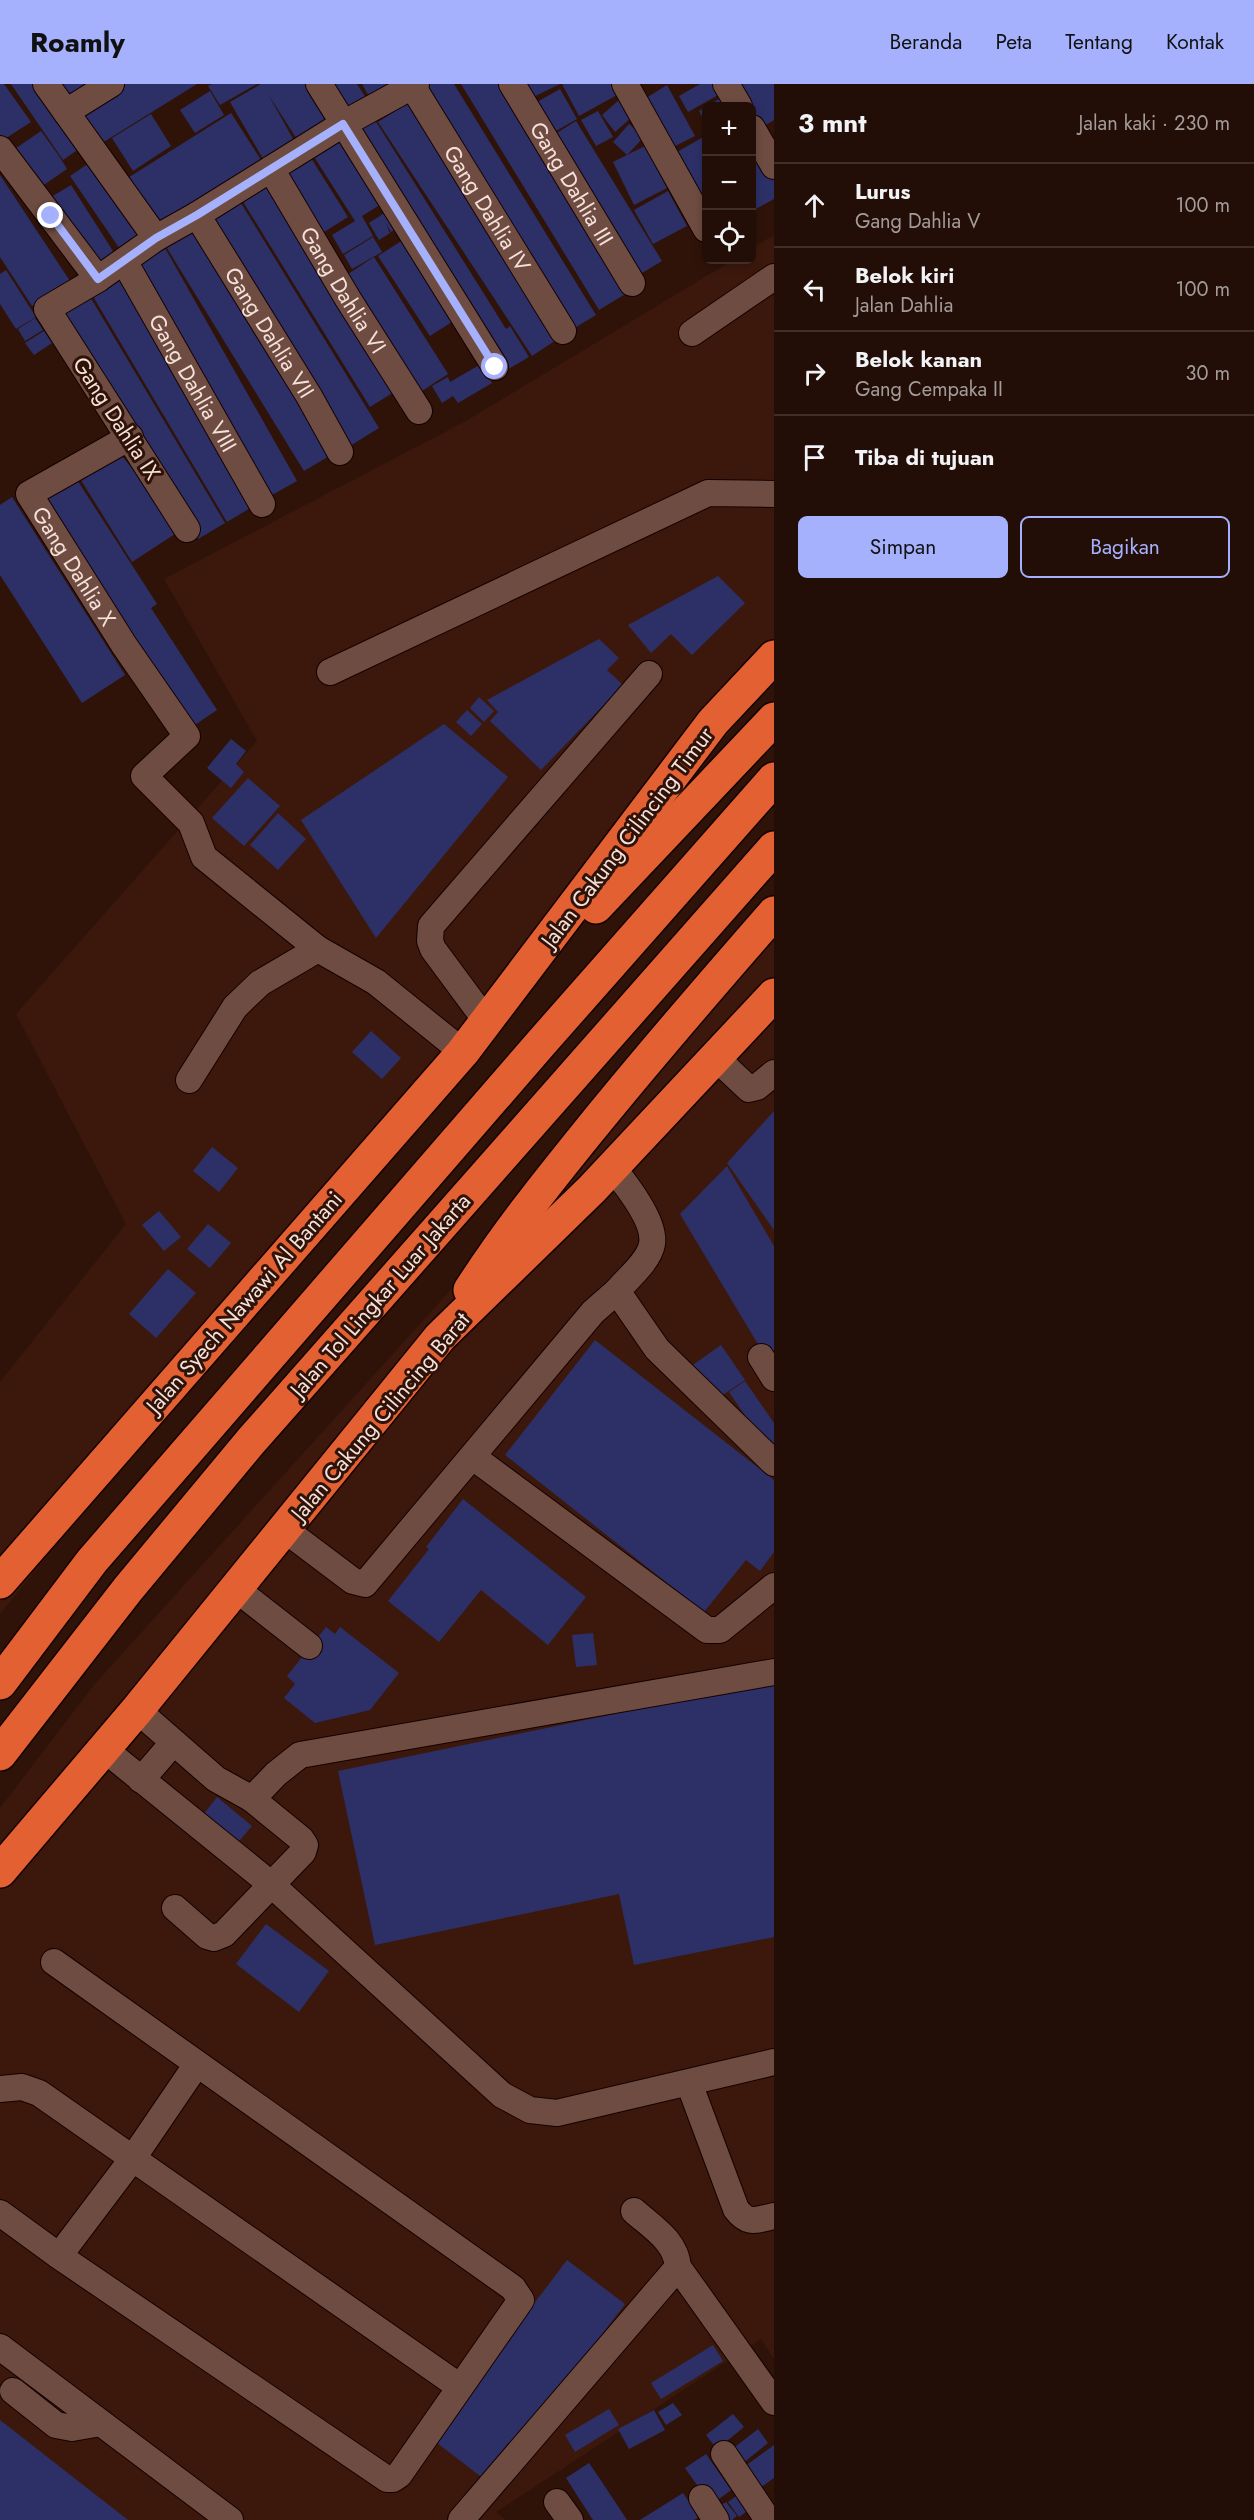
<!DOCTYPE html>
<html lang="id">
<meta charset="utf-8">
<style>
:root{--surface:#230e07;--page:#2f1c15;--text:#f1f3f6;--muted:#a39c9b;--line:#402e28;--accent:#a5b1fc}
body{margin:0;font-family:Jost,sans-serif;background:var(--page);color:var(--text)}
.controls{position:absolute;right:18px;top:18px;display:grid;overflow:hidden;border-radius:9px;box-shadow:0 3px 9px #0003}
.controls button{width:54px;height:54px;display:grid;place-items:center;padding:0;border:0;border-bottom:2px solid var(--line);background:var(--surface);color:var(--text);font:30px sans-serif}
.stop{position:absolute;width:18px;height:18px;margin:-14px;border:4px solid #a5b1fc;border-radius:50%;background:#fff}
.stop.end{background:#a5b1fc;border-color:#fff;box-shadow:0 2px 6px #0008}
.list{margin:0;padding:0;list-style:none}
h2{display:flex;justify-content:space-between;align-items:center;height:78px;margin:0;padding:0 24px;font-size:26px}
h2 small{font-size:20px;font-weight:400;color:var(--muted)}
.list li{display:grid;grid-template-columns:39px 1fr auto;gap:18px;align-items:center;box-sizing:border-box;height:84px;padding:0 24px;border-top:2px solid var(--line)}
.list b{display:block;font-size:22px;white-space:nowrap}
.list p{margin:0;font-size:20px;white-space:nowrap;color:var(--muted)}
.list em{font-size:20px;font-style:normal;color:var(--muted)}
.actions{display:flex;gap:12px;padding:18px 24px}
.actions a{flex:1;padding:14px 0;border:2px solid var(--accent);border-radius:9px;text-align:center;font-size:21px;color:var(--accent)}
.actions .main{background:var(--accent);color:#111}
.icon{flex:none;width:33px;height:33px;fill:none;stroke:currentColor;stroke-width:2;stroke-linecap:round;stroke-linejoin:round}
.map{position:relative;flex:none;width:774px;height:2436px;overflow:hidden}
header{display:flex;align-items:center;gap:36px;box-sizing:border-box;height:84px;padding:0 30px;background:var(--accent);color:#111}
header strong{font-size:28px}
nav{display:flex;gap:33px;margin-inline-start:auto;font-size:21px}
main{display:flex}
aside{flex:1;background:var(--surface)}
.map>svg:first-child{display:block}
</style>
<header>
<strong>Roamly</strong>
<nav><a>Beranda</a><a>Peta</a><a>Tentang</a><a>Kontak</a></nav>
</header>
<main>
<div class="map">
<svg width="774" height="2436" viewBox="0 0 774 2436">
<rect width="100%" height="100%" fill="#2f1309"/>
<g fill="#3c180c">
<path d="M774 151V595L346 1105 0 1530V1298L126 1140 16 930 257 657 164 495 466 337 733 176H752V164Z"/>
<path d="M774 848V2275L761 2255 496 2428 506 2436H0V1724L94 1601Z"/>
</g>
<g fill="#2c3067">
<path d="M0 0H4L31 38 0 58Z"/>
<path d="M11 0H40L83 62 63 76Z"/>
<path d="M53 0H87L93 9 70 25Z"/>
<path d="M113 0H197L94 64 71 27Z"/>
<path d="M212 0H257L220 21 208 2Z"/>
<path d="M261 0H312L335 38 300 60 268 10 297 62 266 80 230 18Z"/>
<path d="M322 0H357L369 19 343 34Z"/>
<path d="M362 0H398L371 16Z"/>
<path d="M426 0H454L596 231 568 248Z"/>
<path d="M461 0H507L632 206 599 226Z"/>
<path d="M517 0H560L525 17Z"/>
<path d="M562 0H611L617 11 579 32Z"/>
<path d="M700 0H715L720 10 688 28 679 12Z"/>
<path d="M731 0H774V36L759 45 752 33V22Z"/>
<path d="M667 1 695 52 667 66 643 16Z"/>
<path d="M560 5 577 35 547 52 530 22Z"/>
<path d="M210 7 224 31 195 49 180 26Z"/>
<path d="M724 12 729 22H706V40L699 27Z"/>
<path d="M619 16 633 32 615 48 602 31Z"/>
<path d="M408 19 562 252 532 272 378 38Z"/>
<path d="M598 27 613 53 596 62 581 36Z"/>
<path d="M370 28 506 245 510 242 529 273 505 287 352 40Z"/>
<path d="M231 29 263 79 158 149 123 97Z"/>
<path d="M151 30 171 62 133 87 112 54Z"/>
<path d="M576 37 662 177 632 195 547 55Z"/>
<path d="M629 40 644 53 627 71 613 58Z"/>
<path d="M41 47 59 72 39 86 59 72 67 85 35 107 9 69Z"/>
<path d="M339 50 383 119 362 132 373 152 343 170 332 151 355 137 311 68Z"/>
<path d="M705 52 706 55V143L670 72Z"/>
<path d="M752 54 774 96V115L752 127Z"/>
<path d="M645 62 667 104 634 121 613 78Z"/>
<path d="M311 74 348 133 316 153 279 95Z"/>
<path d="M92 77 147 156 124 171 70 92Z"/>
<path d="M266 90 399 305 370 323 237 108Z"/>
<path d="M0 91 70 197 32 222 0 173Z"/>
<path d="M71 101 118 175 95 188 43 118Z"/>
<path d="M668 107 687 142 653 160 634 126Z"/>
<path d="M236 111 379 344 345 365 201 132Z"/>
<path d="M392 124 403 140 391 148 385 138 390 149 379 156 369 139Z"/>
<path d="M194 137 336 368 304 387 162 156Z"/>
<path d="M373 153 382 168 352 185 344 171Z"/>
<path d="M406 154 458 234 430 252 378 172Z"/>
<path d="M161 157 297 397 263 416 127 177Z"/>
<path d="M374 173 448 290 416 311 342 194Z"/>
<path d="M6 186 36 233 16 245 0 220V190Z"/>
<path d="M122 191 257 420 227 438 91 209Z"/>
<path d="M86 206 225 439 198 455 59 228Z"/>
<path d="M35 234 43 246 25 257 18 245Z"/>
<path d="M44 247 52 259 34 271 25 259Z"/>
<path d="M481 280 492 299 458 319 453 312 442 319 432 302 448 293 450 298Z"/>
<path d="M116 364 134 387 175 450 132 478 74 385Z"/>
<path d="M72 388 157 520 151 524 217 626 186 647 32 412Z"/>
<path d="M12 413 125 591 82 619 0 491V421Z"/>
<path d="M718 492 745 519 692 571 671 550 651 569 628 541Z"/>
<path d="M599 555 619 574 607 586 623 601 541 686 490 637 498 628 487 616Z"/>
<path d="M479 613 494 627 484 638 470 624Z"/>
<path d="M467 626 482 640 471 652 456 638Z"/>
<path d="M444 640 508 693 376 854 301 736Z"/>
<path d="M231 655 246 667 236 680 244 688 231 704 207 684Z"/>
<path d="M248 694 280 722 244 762 212 734Z"/>
<path d="M278 729 306 755 278 786 250 761Z"/>
<path d="M371 947 401 974 382 995 352 968Z"/>
<path d="M774 1027V1146L727 1079Z"/>
<path d="M212 1063 238 1084 219 1108 193 1087Z"/>
<path d="M727 1082 774 1162V1287L680 1130Z"/>
<path d="M159 1127 181 1153 164 1167 142 1141Z"/>
<path d="M208 1140 231 1159 210 1184 187 1165Z"/>
<path d="M168 1185 196 1209 156 1254 129 1230Z"/>
<path d="M595 1256 774 1396V1468L760 1487 746 1476 704 1528 505 1371Z"/>
<path d="M721 1261 745 1296 714 1317 690 1283Z"/>
<path d="M745 1297 774 1339V1374L729 1308Z"/>
<path d="M463 1415 586 1513 548 1561 481 1506 439 1558 388 1517 429 1465 426 1463Z"/>
<path d="M326 1543 335 1550 340 1543 399 1589 370 1626 315 1639 284 1614 295 1600 287 1592Z"/>
<path d="M593 1549 597 1581 576 1583 572 1551Z"/>
<path d="M774 1597V1853L634 1881 619 1810 375 1861 338 1687Z"/>
<path d="M217 1713 252 1742 234 1763 200 1735Z"/>
<path d="M266 1840 329 1887 299 1928 236 1880Z"/>
<path d="M567 2176 625 2220 489 2399 432 2355Z"/>
<path d="M713 2261 723 2277 661 2315 651 2299Z"/>
<path d="M673 2319 682 2331 666 2341 658 2328Z"/>
<path d="M609 2325 619 2341 575 2368 565 2351Z"/>
<path d="M654 2326 665 2346 629 2365 618 2345Z"/>
<path d="M733 2330 744 2343 717 2365 706 2351Z"/>
<path d="M0 2336 128 2436H0Z"/>
<path d="M758 2345 768 2359 742 2380 731 2366Z"/>
<path d="M774 2361V2394L757 2406 741 2385Z"/>
<path d="M706 2370 731 2406 711 2421 685 2384Z"/>
<path d="M589 2379 602 2398 627 2436H593L591 2433 566 2394Z"/>
<path d="M683 2409 699 2433 694 2436H640Z"/>
<path d="M739 2410 750 2425 739 2433 728 2418Z"/>
<path d="M726 2418 737 2432 732 2436H718L712 2427Z"/>
</g>
<g fill="none" stroke-linecap="round" stroke-linejoin="round">
<g stroke="#150100" stroke-width="28">
<g id="minor">
<path d="M46 0 156 154"/>
<path d="M319 0 495 283"/>
<path id="s1" d="M411 0 563 247"/>
<path id="s2" d="M512 0 632 199"/>
<path d="M625 0 706 145"/>
<path d="M726 0 739 22"/>
<path d="M66 28 111 0"/>
<path d="M752 44 774 82"/>
<path d="M0 65 98 195"/>
<path id="s3" d="M271 85 348 215 419 327"/>
<path id="s4" d="M197 131 309 312 340 368"/>
<path id="s5" d="M124 177 262 420"/>
<path d="M692 249 774 193"/>
<path id="s6" d="M130 353 29 410 124 561 187 652 144 692 191 739 204 773 318 865 376 898 463 968"/>
<path d="M187 445 47 225 98 195 156 154 197 131 343 40 416 0"/>
<path d="M330 588 708 409 774 410"/>
<path d="M487 938 433 865 430 857 431 842 649 590"/>
<path d="M716 974 749 1005 757 1003 774 989"/>
<path d="M189 996 235 923 260 899 318 865"/>
<path d="M612 1083C625 1099 656 1138 652 1160 649 1177 628 1194 617 1207"/>
<path d="M761 1273 774 1294"/>
<path d="M473 1373 707 1546H720L774 1502"/>
<path d="M284 1445 353 1497 365 1500 593 1228 617 1207 657 1265 774 1379"/>
<path d="M236 1505 309 1562"/>
<path d="M137 1626 216 1695 252 1715 301 1755 305 1761 303 1768 224 1850 214 1854 207 1852 175 1824"/>
<path d="M104 1665 272 1801 502 2011 530 2026 557 2029 774 1978"/>
<path d="M141 1696 173 1659"/>
<path d="M252 1715 276 1690 300 1671 774 1588"/>
<path d="M689 1999 736 2125C748 2141 756 2136 774 2132"/>
<path d="M0 2005 22 2003 39 2009 460 2303"/>
<path d="M0 2129 59 2172 387 2395H393L399 2391 521 2216 513 2204 54 1878"/>
<path d="M59 2172 133 2074 197 1980"/>
<path d="M678 2183 774 2318"/>
<path d="M0 2263 230 2436"/>
<path d="M13 2307 56 2341 72 2344 101 2339"/>
<path d="M724 2370 768 2436"/>
<path d="M702 2414 716 2436"/>
<path d="M557 2418 570 2436"/>
<path d="M461 2436 678 2183C676 2157 653 2144 634 2127"/>
</g>
</g>
<g stroke="#150100" stroke-width="36">
<g id="highway">
<path d="M596 823 774 635"/>
<path d="M470 1206C506 1150 546 1100 588 1048 648 974 711 901 774 829"/>
<path d="M0 1498 463 968 713 638 774 573"/>
<path d="M0 1599 92 1477 542 958 774 695"/>
<path d="M0 1670 128 1505 251 1357 774 764"/>
<path d="M0 1787 137 1626 440 1253 592 1105 774 911"/>
</g>
</g>
<use href="#minor" stroke="#6e4c41" stroke-width="26"/>
<use href="#highway" stroke="#e26032" stroke-width="33"/>
</g>
<g fill="none" stroke-linecap="round" stroke-linejoin="round">
<path stroke="#a5b1fc" stroke-width="8" d="M51 132 98 195 156 154 197 131 343 40 495 283"/>
</g>
<g text-anchor="middle" stroke-width="6" stroke-linejoin="round" paint-order="stroke">
<g font-size="22" fill="#f6e1da" stroke="#2f1309">
<text dy="8" stroke="none"><textPath href="#s2" startOffset="116">Gang Dahlia III</textPath></text>
<text dy="8" stroke="none"><textPath href="#s1" startOffset="146">Gang Dahlia IV</textPath></text>
<text dy="8" stroke="none"><textPath href="#s3" startOffset="141">Gang Dahlia VI</textPath></text>
<text dy="8" stroke="none"><textPath href="#s4" startOffset="138">Gang Dahlia VII</textPath></text>
<text dy="8" stroke="none"><textPath href="#s5" startOffset="140">Gang Dahlia VIII</textPath></text>
<text transform="translate(117 334) rotate(57)" y="8">Gang Dahlia IX</text>
<text dy="8" stroke="none"><textPath href="#s6" startOffset="201">Gang Dahlia X</textPath></text>
<text transform="translate(627 753) rotate(-53)" y="8">Jalan Cakung Cilincing Timur</text>
<text transform="translate(380 1211) rotate(-49)" y="8">Jalan Tol Lingkar Luar Jakarta</text>
<text transform="translate(244 1218) rotate(-49)" y="8">Jalan Syech Nawawi Al Bantani</text>
<text transform="translate(380 1332) rotate(-50)" y="8">Jalan Cakung Cilincing Barat</text>
</g>
</g>
</svg>
<div class="controls">
<button>+</button>
<button>−</button>
<button><svg class="icon" aria-label="locate" viewBox="0 0 24 24"><circle cx="12" cy="12" r="6"/><path d="M12 2v4M12 18v4M2 12h4M18 12h4"/></svg></button>
</div>
<div class="stop" style="left:495px;top:283px"></div>
<div class="stop end" style="left:51px;top:132px"></div>
</div>
<aside>
<h2>3 mnt<small>Jalan kaki · 230 m</small></h2>
<ul class="list">
<li><svg class="icon" aria-label="ahead" viewBox="0 0 24 24"><path d="M12 20V5M6 11l6-6 6 6"/></svg><div><b>Lurus</b><p>Gang Dahlia V</p></div><em>100 m</em></li>
<li><svg class="icon" aria-label="left" viewBox="0 0 24 24"><path d="M17 20v-9H6M10 6l-5 5 5 5"/></svg><div><b>Belok kiri</b><p>Jalan Dahlia</p></div><em>100 m</em></li>
<li><svg class="icon" aria-label="right" viewBox="0 0 24 24"><path d="M7 20v-9h11M14 6l5 5-5 5"/></svg><div><b>Belok kanan</b><p>Gang Cempaka II</p></div><em>30 m</em></li>
<li><svg class="icon" aria-label="arrive" viewBox="0 0 24 24"><path d="M6 21V4h12l-3 4 3 4H6"/></svg><div><b>Tiba di tujuan</b></div></li>
</ul>
<div class="actions"><a class="main">Simpan</a><a>Bagikan</a></div>
</aside>
</main>
